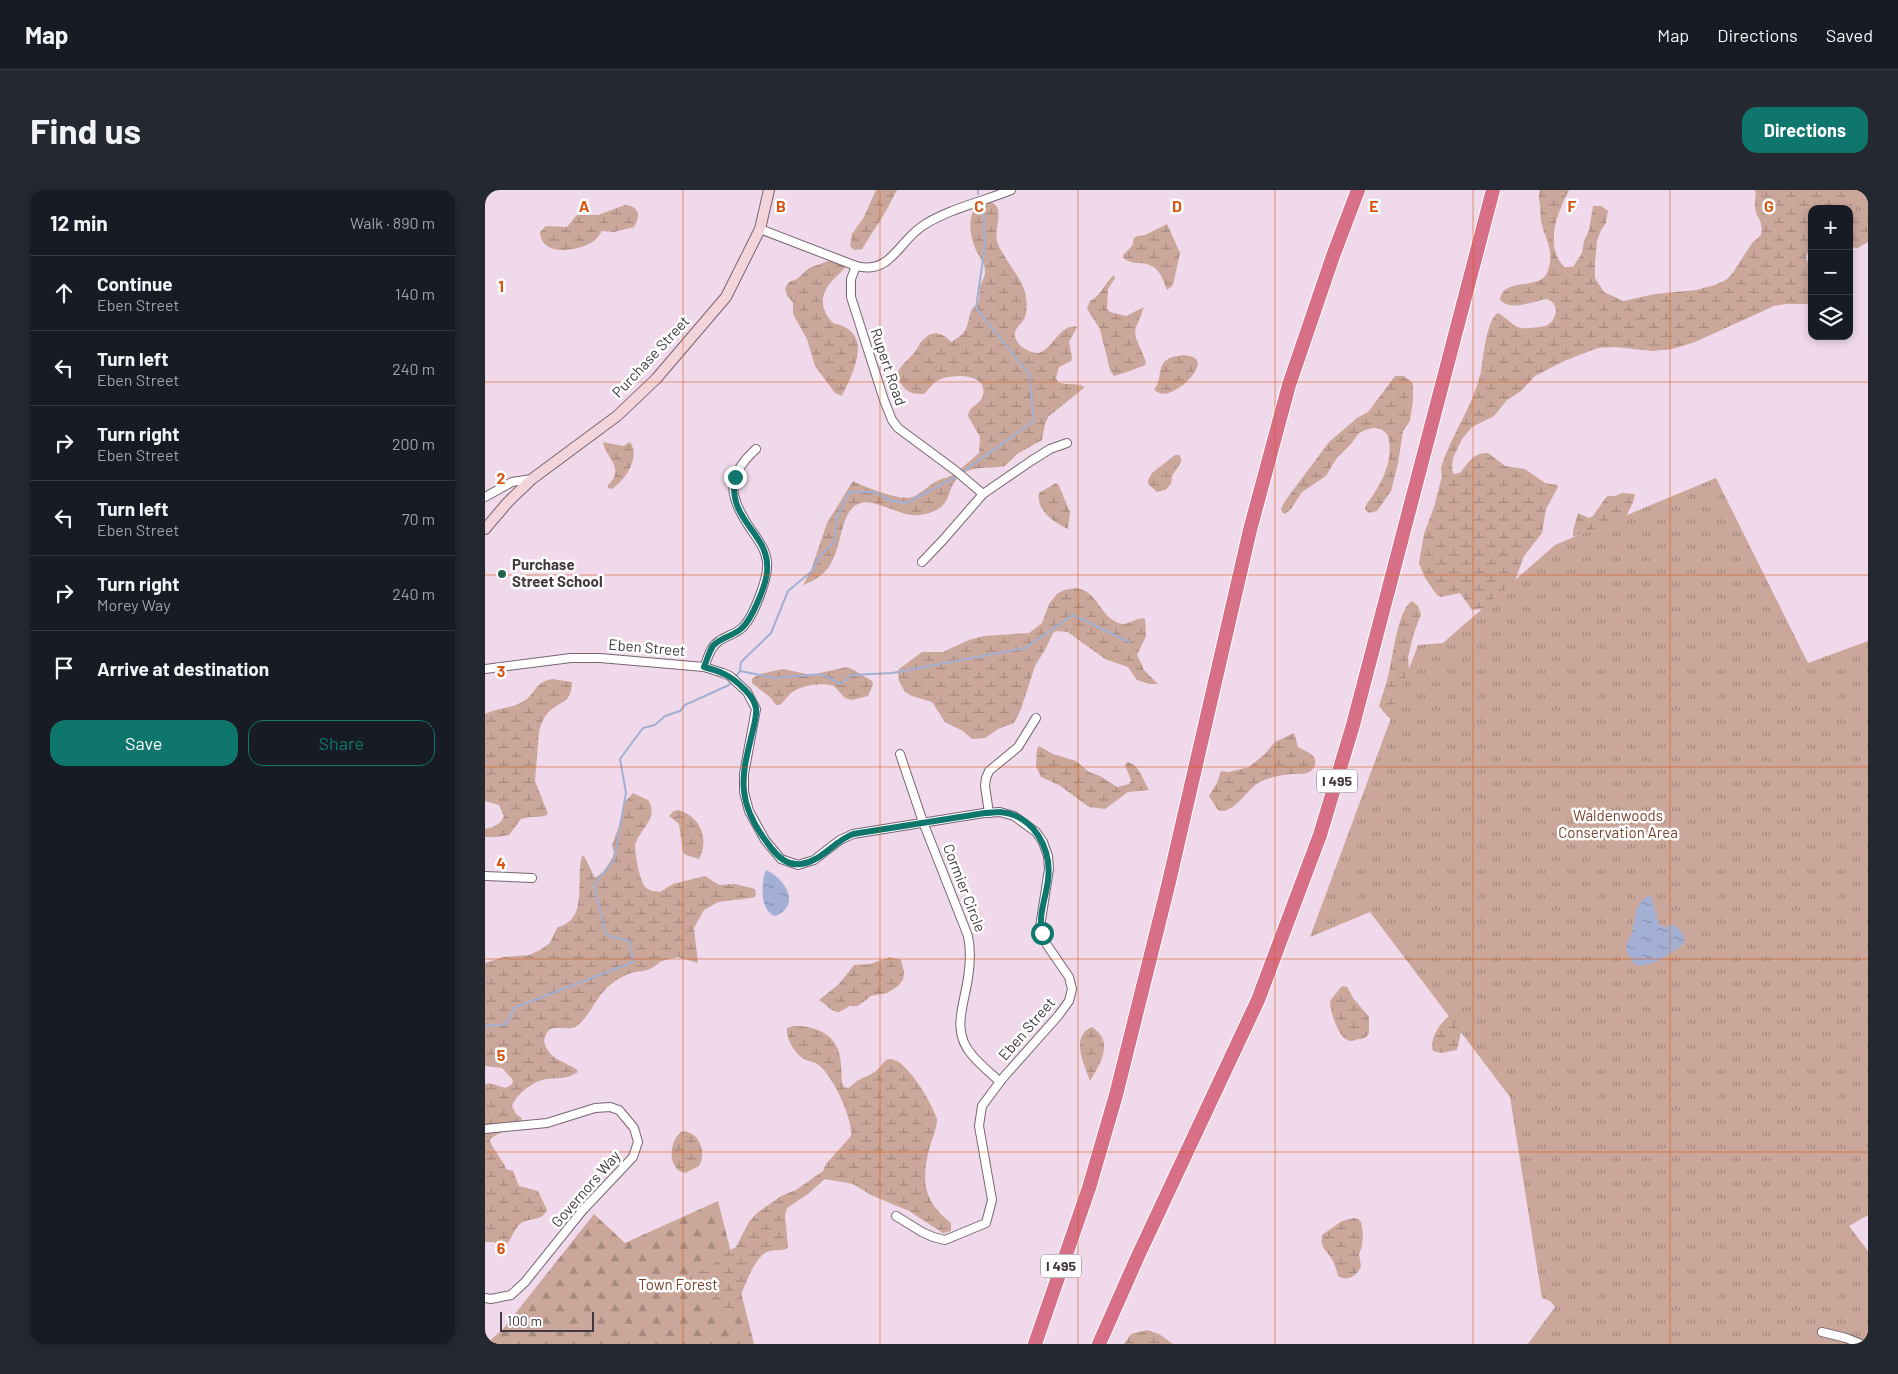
<!DOCTYPE html>
<meta charset="utf-8">
<style>
:root{--surface:#171b24;--page:#242831;--text:#f1f3f6;--muted:#9ea1a6;--line:#363941;--accent:#0f766e}
body{margin:0;font-family:Barlow,sans-serif;background:var(--page);color:var(--text)}
.controls{position:absolute;right:15px;top:15px;display:grid;overflow:hidden;border-radius:10px;box-shadow:0 2px 8px #0003}
.controls button{width:45px;height:45px;display:grid;place-items:center;padding:0;border:0;border-bottom:1px solid var(--line);background:var(--surface);color:var(--text);font:25px sans-serif}
.scale{position:absolute;left:15px;bottom:12px;width:94px;box-sizing:border-box;padding-left:5px;border:2px solid #41393f;border-top:0;font-size:14px;line-height:18px;white-space:nowrap;color:#41393f;-webkit-text-stroke:4px #fff;paint-order:stroke}
.stop{position:absolute;width:15px;height:15px;margin:-11px;border:4px solid #0f766e;border-radius:50%;background:#fff}
.stop.end{background:#0f766e;border-color:#fff;box-shadow:0 1px 5px #0008}
.list{margin:0;padding:0;list-style:none}
h2{display:flex;justify-content:space-between;align-items:center;height:65px;margin:0;padding:0 20px;font-size:21px}
h2 small{font-size:16px;font-weight:400;color:var(--muted)}
.list li{display:grid;grid-template-columns:32px 1fr auto;gap:15px;align-items:center;box-sizing:border-box;height:75px;padding:0 20px;border-top:1px solid var(--line)}
.list b{display:block;font-size:19px;white-space:nowrap}
.list p{margin:0;font-size:16px;white-space:nowrap;color:var(--muted)}
.list em{font-size:16px;font-style:normal;color:var(--muted)}
.actions{display:flex;gap:10px;padding:15px 20px}
.actions a{flex:1;padding:11px 0;border:1px solid var(--accent);border-radius:15px;text-align:center;font-size:18px;color:var(--accent)}
.actions .main{background:var(--accent);color:#fff}
.icon{flex:none;width:28px;height:28px;fill:none;stroke:currentColor;stroke-width:2;stroke-linecap:round;stroke-linejoin:round}
.map{position:relative;flex:none;width:1383px;height:1154px;overflow:hidden;border-radius:15px}
header{display:flex;align-items:center;gap:30px;box-sizing:border-box;height:70px;padding:0 25px;background:var(--surface);border-bottom:1px solid var(--line)}
header strong{font-size:24px}
nav{display:flex;gap:28px;margin-inline-start:auto;font-size:18px}
.intro{display:flex;align-items:center;justify-content:space-between;box-sizing:border-box;height:120px;padding:0 30px}
h1{margin:0;font-size:35px}
.button{padding:12px 22px;border-radius:15px;background:var(--accent);color:#fff;font-size:18px;font-weight:700}
main{display:flex;gap:30px;padding:0 30px}
aside{flex:1;background:var(--surface);border-radius:15px;box-shadow:0 2px 8px #0003}
.map>svg:first-child{display:block}
</style>
<header>
<strong>Map</strong>
<nav><a>Map</a><a>Directions</a><a>Saved</a></nav>
</header>
<div class="intro"><h1>Find us</h1><a class="button">Directions</a></div>
<main>
<aside>
<h2>12 min<small>Walk · 890 m</small></h2>
<ul class="list">
<li><svg class="icon" aria-label="ahead" viewBox="0 0 24 24"><path d="M12 20V5M6 11l6-6 6 6"/></svg><div><b>Continue</b><p>Eben Street</p></div><em>140 m</em></li>
<li><svg class="icon" aria-label="left" viewBox="0 0 24 24"><path d="M17 20v-9H6M10 6l-5 5 5 5"/></svg><div><b>Turn left</b><p>Eben Street</p></div><em>240 m</em></li>
<li><svg class="icon" aria-label="right" viewBox="0 0 24 24"><path d="M7 20v-9h11M14 6l5 5-5 5"/></svg><div><b>Turn right</b><p>Eben Street</p></div><em>200 m</em></li>
<li><svg class="icon" aria-label="left" viewBox="0 0 24 24"><path d="M17 20v-9H6M10 6l-5 5 5 5"/></svg><div><b>Turn left</b><p>Eben Street</p></div><em>70 m</em></li>
<li><svg class="icon" aria-label="right" viewBox="0 0 24 24"><path d="M7 20v-9h11M14 6l5 5-5 5"/></svg><div><b>Turn right</b><p>Morey Way</p></div><em>240 m</em></li>
<li><svg class="icon" aria-label="arrive" viewBox="0 0 24 24"><path d="M6 21V4h12l-3 4 3 4H6"/></svg><div><b>Arrive at destination</b></div></li>
</ul>
<div class="actions"><a class="main">Save</a><a>Share</a></div>
</aside>
<div class="map">
<svg width="1383" height="1154" viewBox="0 0 1383 1154">
<defs>
<pattern id="forest-firs" width="22" height="20" patternUnits="userSpaceOnUse" patternTransform="scale(1.25)"><rect width="22" height="20" fill="#caa79a"/><path d="M5 1l3.5 6h-7zM16 11l3.5 6h-7z" fill="#a6897f"/></pattern>
<pattern id="wetland-marsh" width="20" height="14" patternUnits="userSpaceOnUse" patternTransform="scale(1.25)"><rect width="20" height="14" fill="#caa79a"/><path d="M1 5h8M5 5V1M11 12h8M15 12V8" fill="none" stroke="#a6897f"/></pattern>
<pattern id="park-tufts" width="24" height="20" patternUnits="userSpaceOnUse" patternTransform="scale(1.25)"><rect width="24" height="20" fill="#caa79a"/><path d="M3 7l-1-3M5 7V3M7 7l1-3M15 17l-1-3M17 17v-4M19 17l1-3" fill="none" stroke="#a6897f"/></pattern>
<pattern id="water-ripples" width="26" height="14" patternUnits="userSpaceOnUse" patternTransform="scale(1.25)"><rect width="26" height="14" fill="#a3b0d3"/><path d="M2 4q2-2 4 0t4 0M15 11q2-2 4 0t4 0" fill="none" stroke="#8690ad"/></pattern>
</defs>
<rect width="100%" height="100%" fill="#efd9ea"/>
<path fill="url(#forest-firs)" d="M233 1011 269 1154H1L18 1139 109 1024 140 1053Z"/>
<g fill="url(#wetland-marsh)">
<path d="M391 0H412L401 21 377 59 369 60 365 56 367 44 379 27Z"/>
<path d="M1055 0H1084C1072 24 1059 54 1079 77H1088L1097 63 1099 51 1104 40 1108 16H1116L1123 21 1121 33 1116 40 1112 51 1110 72V88L1119 102 1138 111 1170 104 1211 100 1230 95 1241 90 1247 84 1267 53 1276 45C1279 29 1271 29 1270 17 1269 10 1272 6 1270 0H1383V52L1373 58 1364 57V19H1327V51L1321 67 1327 86V101L1324 111 1322 114H1301L1289 116 1210 152 1187 159 1167 161 1130 157 1113 158 1079 171 1050 186 1036 201 1022 210 1009 226 987 237 977 249 968 268 967 276 968 284 975 283C983 273 989 262 1003 263L1020 276 1040 279 1060 293 1072 295 1073 297 1061 319 1057 343 1039 366 1026 401 999 419 987 420 975 403 956 407 952 405 940 388 934 373 939 344 949 317 957 286 956 278C966 245 989 215 996 181 998 168 1002 128 1013 123 1021 127 1027 136 1036 138 1041 139 1055 137 1060 136 1072 131 1076 114 1062 109 1048 111 1027 122 1015 110 1018 86 1054 101 1062 83 1071 61 1060 51 1056 31 1055 26 1056 20 1055 15 1054 9 1053 6 1055 0Z"/>
<path d="M499 9C526 16 506 37 513 54 520 71 540 91 541 108 542 113 542 122 540 127 538 134 528 138 530 147 533 157 544 163 554 163 569 158 575 133 592 137L584 152 587 168 586 171 574 177 571 188 573 192C583 196 590 192 600 197L563 227 560 234 557 250 532 264 520 276C508 279 494 276 482 281 455 294 476 318 435 325 415 328 388 306 373 314 351 325 360 368 335 386 330 390 324 393 318 395L326 380 342 333 368 291C380 297 418 313 430 306 438 302 444 295 452 291 457 288 463 288 467 285 476 279 485 271 494 263L495 247 483 226C484 215 496 215 498 205 503 183 469 184 456 189 448 192 445 198 439 204 424 205 417 199 412 185 414 176 423 170 429 163 433 159 434 153 438 150 448 139 458 143 466 152 483 142 481 139 486 121 488 117 491 116 493 112 495 108 494 102 495 97 496 92 500 88 500 82 500 72 493 66 490 58 483 40 482 20 499 9Z"/>
<path d="M140 15C154 16 156 26 149 37L129 42 117 41C114 45 113 48 109 51 95 61 56 68 55 42L61 36 82 37 92 25H113Z"/>
<path d="M682 34 695 63 688 95 682 100C676 84 673 74 654 73 648 73 644 72 638 68V65L647 56 649 48 652 46 660 45Z"/>
<path d="M354 67 362 75C358 81 352 85 348 90 334 104 335 120 348 133 390 142 369 181 357 206L350 203 330 176 322 149 308 124V112L302 106 300 98 304 92 312 89 324 78Z"/>
<path d="M629 85 630 88 623 99 622 119 625 122 641 126 659 117 650 140 651 148 661 172 660 175 645 181 629 186 625 180 615 139 602 119 605 111C618 104 619 93 629 85Z"/>
<path d="M699 165C703 166 708 166 711 169 722 178 682 217 669 199 678 191 671 176 683 169 687 166 694 166 699 165Z"/>
<path d="M910 186H918L926 191 928 194V210L925 231 918 241 913 273 906 301 892 321 884 323 880 319C881 312 887 308 890 302 901 285 909 263 902 244L896 239 888 238 880 240 873 244 866 254 851 269 841 286 817 302 806 319 800 324 797 322 796 319 800 311 844 252 872 228 883 222Z"/>
<path d="M118 252 138 256 145 252C156 268 140 290 127 299L123 298V295C141 278 121 269 118 252Z"/>
<path d="M690 265H694L696 268V272L687 286 686 294 680 300 672 302 663 294V290L667 283Z"/>
<path d="M571 293 574 296 585 322 583 339C569 333 551 320 554 303Z"/>
<path d="M1138 303 1150 304 1148 312 1140 329 1088 347V341L1093 323 1104 328 1108 326 1122 306H1130Z"/>
<path d="M591 398C614 402 612 423 633 433 643 437 651 426 660 429L661 446 652 465 659 480 673 494H664L652 490 643 477 620 469 583 442 571 441 568 443 561 458 550 476 536 519 529 533 513 539 500 548 487 549 478 541 460 532 447 512 427 506 420 502 414 491 413 483 414 479 437 462H458L484 450 499 446 544 443 557 433 564 414 572 404 579 400Z"/>
<path d="M927 411 933 416 936 424 929 443 923 467 925 492 912 533 902 526 894 516C898 504 902 491 905 478 908 463 914 418 927 411Z"/>
<path d="M362 477 369 480 387 491 388 495 383 506 367 510 360 508 349 496C338 492 316 495 306 503 302 507 299 511 295 515H291L286 508 267 493V489L274 484 298 479 326 485Z"/>
<path d="M67 489 87 492C86 513 78 510 66 520 59 525 56 534 54 542L50 591 63 624C57 629 45 625 36 629L24 645 12 647H0V639C8 637 16 635 19 626L14 615 0 611V524C12 518 28 518 37 512 51 505 49 492 67 489Z"/>
<path d="M809 543 813 557C818 560 824 562 827 565 834 571 829 581 822 583 817 585 811 583 806 584 796 585 781 588 773 593 762 600 747 626 733 620L724 606 732 593 736 581 744 582 764 577 780 564 790 552Z"/>
<path d="M554 556 568 564 591 571 604 582 615 586 632 597 644 594 646 590 640 575 642 572C654 574 658 590 664 600L643 602 620 619 604 617 574 595 556 587 551 576 552 559Z"/>
<path d="M148 603 163 610C174 627 157 637 151 652 148 659 155 691 160 697 164 701 170 701 175 702L188 694 220 686 234 695 250 694 270 699 271 703 270 707 266 708 233 712 219 720 209 738 213 773 193 767C190 767 177 771 175 772 171 775 167 779 162 780 158 782 152 781 147 783 136 786 126 793 118 802 109 812 104 826 93 835 81 845 63 827 59 851 63 869 78 871 91 879L93 882C76 892 72 886 57 890 46 893 31 905 27 916L31 924 37 928 35 932 6 948 5 951C9 961 17 969 21 979L28 981 34 996 53 1001 62 1020C57 1032 43 1027 35 1034 27 1041 26 1054 16 1059L9 1052H0V894C11 891 18 903 27 894L28 890 17 878 0 876V773L19 767 44 765 55 760 65 753 72 738C75 736 79 736 82 733 101 722 91 684 97 666H99L110 688 119 681 128 667 129 663 127 655 134 636 140 612Z"/>
<path d="M193 620C215 626 225 649 214 669L201 665 198 662 194 634 184 626 189 621Z"/>
<path d="M405 767 416 770 419 782 418 790 413 796 402 803 386 806 373 816H365L354 822C346 822 341 814 334 810L354 794 369 775 385 774Z"/>
<path d="M858 796 862 797 868 808 884 827V843C881 848 879 849 874 849 870 850 866 852 862 850 853 846 845 821 845 811L855 798Z"/>
<path d="M965 825 979 828 972 860 956 863 948 861C944 847 955 834 965 825Z"/>
<path d="M308 836C324 835 345 841 352 857 357 868 356 882 357 893L359 897 363 898C367 896 369 893 372 891 379 887 387 885 393 879 397 876 399 870 404 869 421 867 448 915 452 929 452 939 447 949 444 959 436 993 439 1011 466 1033V1041L458 1043 424 1021 386 1005 368 994 340 989 323 1004 302 1018 300 1025 303 1058C296 1062 288 1058 280 1063 263 1074 255 1118 245 1123H242C228 1115 205 1105 204 1088L208 1080 211 1078 219 1081 235 1069 240 1063 251 1057 264 1032 272 1023 296 1006 311 1000 338 981 341 974 366 946C368 929 348 887 335 876 331 872 326 872 321 870 310 865 301 849 302 838Z"/>
<path d="M607 837C630 852 615 874 605 891 600 875 584 847 607 837Z"/>
<path d="M198 941C214 942 222 962 214 976L200 983C182 980 183 949 198 941Z"/>
<path d="M869 1028 873 1029 876 1032 878 1044 877 1056 874 1064 876 1076C872 1086 863 1092 853 1086 852 1081 850 1075 848 1071 842 1059 835 1060 837 1045L857 1031Z"/>
<path d="M662 1140 674 1144 688 1154H639L646 1144Z"/>
</g>
<g fill="url(#park-tufts)">
<path d="M1358 0H1383V40Z"/>
<path d="M1231 288 1323 473 1383 451V1025L1364 1036 1383 1061V1154H1043L1070 1117 1065 1111 1057 1108 1025 907 885 722 825 747 933 455 958 453 1070 355Z"/>
</g>
<g fill="url(#water-ripples)">
<path d="M281 680C299 688 317 714 291 726L287 725C275 718 276 691 281 680Z"/>
<path d="M1166 706 1174 734 1180 738 1186 734C1194 738 1199 742 1200 752 1190 762 1164 779 1150 775 1147 770 1141 763 1141 757 1141 753 1145 748 1147 743 1150 730 1149 709 1166 706Z"/>
</g>
<g fill="none" stroke-linecap="round" stroke-linejoin="round">
<g stroke="#a3b0d3" stroke-width="2">
<path d="M493 0V4"/>
<path d="M476 283 549 231 544 184 491 118 500 55 498 18"/>
<path d="M255 481 290 488 336 484 356 494 366 485 407 483 540 458 588 425 644 452"/>
<path d="M250 488 255 481 256 472 286 443 303 401 327 381 334 367 349 352 352 328 364 302H389L406 311 422 313 472 286"/>
<path d="M0 836 22 834 29 818 148 772 144 751 121 745 109 695 129 670 141 603 135 569 158 538 170 535 180 526 195 521 200 515 244 495 247 491"/>
</g>
<g stroke="#786573" stroke-width="10">
<g id="minor">
<path d="M275 39 371 76C405 85 413 53 436 37 460 20 499 11 526 0"/>
<path d="M371 76 366 89V107L399 210 407 230 413 238 471 281 498 304"/>
<path d="M0 307 27 292 47 289"/>
<path d="M437 372 458 350 498 304 546 271 565 259 582 253"/>
<path d="M219 477C223 468 225 457 234 451 241 446 250 444 257 438 268 428 284 387 282 372 281 360 274 351 267 341 244 308 239 288 271 259"/>
<path d="M0 479 86 468H115L219 477 238 483 245 486 262 502 271 519 259 584V602L264 621 280 650 296 669 313 675 329 670 355 650 368 644 499 623 515 622 529 626 551 642 558 652 563 666 564 679 555 737 562 755 584 787 587 799 584 811 573 826 517 889 497 916 494 936 507 1010 501 1033 460 1050 448 1047 437 1042 411 1026"/>
<path d="M415 564 438 632 483 746C486 760 485 775 483 788 479 816 466 841 487 865 495 875 506 883 515 892"/>
<path d="M504 623 500 596 501 588 504 581 533 557 551 528"/>
<path d="M0 686 47 688"/>
<path d="M0 939 62 933 110 918 125 917 134 920 149 938 153 952 148 967 97 1021 40 1092 26 1105 6 1109 0 1108"/>
<path d="M1337 1142 1361 1148 1376 1154"/>
</g>
</g>
<g stroke="#786573" stroke-width="12">
<path id="secondary" d="M0 339 23 312 47 289 132 226 171 189 241 107 275 39 284 0"/>
</g>
<g stroke="#fff" stroke-width="16">
<g id="motorway">
<path d="M550 1154 604 998 631 905 683 696 765 340 804 195 848 66 873 0"/>
<path d="M614 1154 653 1066 773 810 835 645 868 535 1008 0"/>
</g>
</g>
<use href="#minor" stroke="#fff" stroke-width="8"/>
<use href="#secondary" stroke="#f3d4db" stroke-width="10"/>
<use href="#motorway" stroke="#d76f86" stroke-width="14"/>
</g>
<g fill="none" stroke-linecap="round" stroke-linejoin="round">
<path stroke="#0f766e" stroke-width="6" d="M250 287C242 333 286 342 282 382 281 395 267 429 257 438 249 446 235 447 228 456 224 462 222 470 219 477 234 481 245 485 256 496 263 502 269 509 271 518 272 527 268 539 266 548 262 565 257 583 259 601 261 622 274 643 287 659 294 668 303 676 316 674 337 671 349 651 368 644L500 623C505 623 510 622 515 622 549 625 567 659 563 690 561 708 553 725 557 743"/>
</g>
<path fill="none" stroke="#d75611" stroke-width="1" stroke-opacity="0.55" d="M198 0V1154M395 0V1154M593 0V1154M790 0V1154M988 0V1154M1185 0V1154M0 192H1383M0 385H1383M0 577H1383M0 769H1383M0 962H1383"/>
<circle fill="#246350" stroke="#fff" stroke-width="2" cx="17" cy="384" r="5"/>
<g text-anchor="middle" stroke-width="5" stroke-linejoin="round" paint-order="stroke">
<g fill="#fff" stroke="#7a7479" stroke-width="1">
<rect x="832" y="579.5" width="40" height="23" rx="4"/>
<rect x="556" y="1064.5" width="40" height="23" rx="4"/>
</g>
<g font-size="14" font-weight="bold" fill="#41393f">
<text x="852" y="596">I 495</text>
<text x="576" y="1081">I 495</text>
</g>
<g font-size="15" fill="#41393f" stroke="#fff">
<text transform="translate(166 167) rotate(-47)" y="5">Purchase Street</text>
<text transform="translate(403 177) rotate(71)" y="5">Rupert Road</text>
<text transform="translate(162 458) rotate(5)" y="5">Eben Street</text>
<text transform="translate(479 698) rotate(69)" y="5">Cormier Circle</text>
<text transform="translate(542 839) rotate(-49)" y="5">Eben Street</text>
<text transform="translate(101 999) rotate(-49)" y="5">Governors Way</text>
</g>
<g font-size="15" font-weight="bold" fill="#41393f" stroke="#fff" text-anchor="start">
<text x="27" y="380">Purchase<tspan x="27" dy="17">Street School</tspan></text>
</g>
<g font-size="15" fill="#7a432f" stroke="#fff">
<text x="1133" y="631">Waldenwoods<tspan x="1133" dy="17">Conservation Area</tspan></text>
<text x="193" y="1100">Town Forest</text>
</g>
</g>
<g font-size="16" text-anchor="middle" font-weight="bold" fill="#d75611" stroke="#fff" stroke-width="5" stroke-linejoin="round" paint-order="stroke">
<text x="99" y="22">A</text>
<text x="296" y="22">B</text>
<text x="494" y="22">C</text>
<text x="692" y="22">D</text>
<text x="889" y="22">E</text>
<text x="1087" y="22">F</text>
<text x="1284" y="22">G</text>
<text x="16" y="102">1</text>
<text x="16" y="294">2</text>
<text x="16" y="487">3</text>
<text x="16" y="679">4</text>
<text x="16" y="871">5</text>
<text x="16" y="1064">6</text>
</g>
</svg>
<div class="controls">
<button>+</button>
<button>−</button>
<button><svg class="icon" aria-label="layers" viewBox="0 0 24 24"><path d="M12 4l9 5-9 5-9-5zM3 14l9 5 9-5"/></svg></button>
</div>
<div class="scale">100 m</div>
<div class="stop" style="left:557px;top:743px"></div>
<div class="stop end" style="left:250px;top:287px"></div>
</div>
</main>
